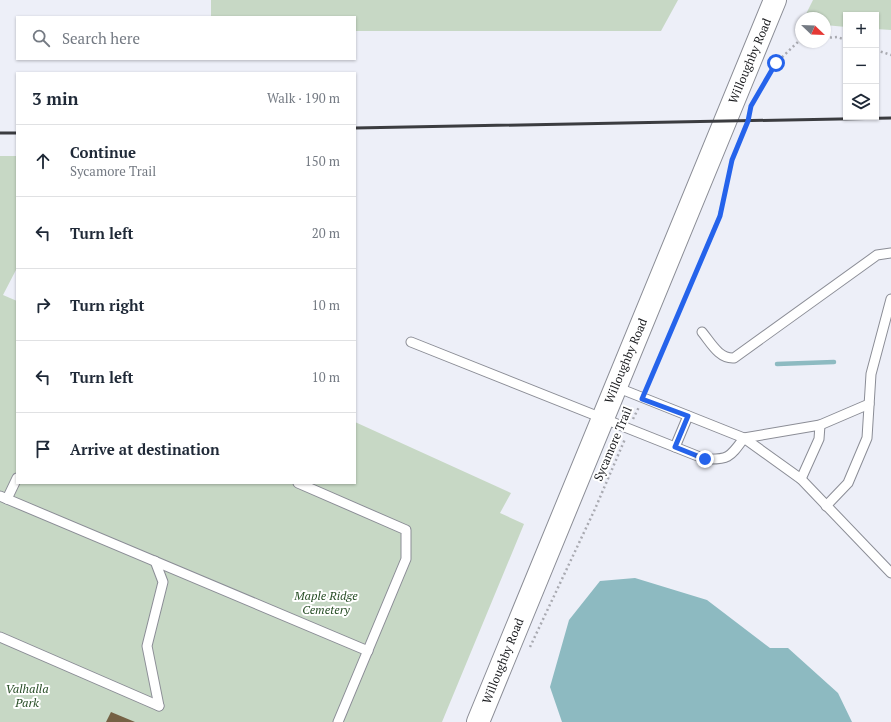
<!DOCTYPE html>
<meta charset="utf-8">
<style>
:root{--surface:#fff;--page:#f2f2f3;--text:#1f2937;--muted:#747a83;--line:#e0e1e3}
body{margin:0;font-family:"PT Serif",serif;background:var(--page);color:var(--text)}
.controls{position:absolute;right:12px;top:12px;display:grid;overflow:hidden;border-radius:0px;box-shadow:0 1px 3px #0004}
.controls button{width:36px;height:36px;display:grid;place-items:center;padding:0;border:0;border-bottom:1px solid var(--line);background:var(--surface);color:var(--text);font:20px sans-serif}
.compass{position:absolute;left:795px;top:12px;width:36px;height:36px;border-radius:50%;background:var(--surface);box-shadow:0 1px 3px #0004;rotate:113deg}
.stop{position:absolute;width:12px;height:12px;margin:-9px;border:3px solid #2563eb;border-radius:50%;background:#fff}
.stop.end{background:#2563eb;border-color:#fff;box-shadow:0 1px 4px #0008}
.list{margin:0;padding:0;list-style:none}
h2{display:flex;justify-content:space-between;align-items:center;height:52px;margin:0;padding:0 16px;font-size:17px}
h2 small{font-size:13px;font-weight:400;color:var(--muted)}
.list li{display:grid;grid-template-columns:26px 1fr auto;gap:12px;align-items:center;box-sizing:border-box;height:72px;padding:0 16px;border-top:1px solid var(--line)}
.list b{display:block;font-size:15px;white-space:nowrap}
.list p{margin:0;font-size:13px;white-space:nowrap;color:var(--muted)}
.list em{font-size:13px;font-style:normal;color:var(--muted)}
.icon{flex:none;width:22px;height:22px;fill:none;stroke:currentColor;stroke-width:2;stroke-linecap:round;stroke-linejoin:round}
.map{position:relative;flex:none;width:891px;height:722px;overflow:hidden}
.search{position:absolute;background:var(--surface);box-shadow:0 1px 3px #0004;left:16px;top:16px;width:340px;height:44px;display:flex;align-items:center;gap:10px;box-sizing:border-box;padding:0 14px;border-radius:0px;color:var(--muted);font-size:15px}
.panel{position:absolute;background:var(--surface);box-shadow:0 1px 3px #0004;left:16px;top:72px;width:340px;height:412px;border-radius:0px}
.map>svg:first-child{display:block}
</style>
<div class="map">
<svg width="891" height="722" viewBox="0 0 891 722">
<rect width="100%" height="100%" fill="#edeff8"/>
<g fill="#c7d8c5">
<path d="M211 0H678L661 31H355V17H211Z"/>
<path d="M813 0H891V30L876 29V15H846V27L825 25V18H804Z"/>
<path d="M0 156H17V268L3 295 17 301V483H355V422L511 493 500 513 524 524 442 722H0Z"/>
</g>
<path fill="#8dbac1" d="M635 578 707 600 770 648H788L838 693 852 722H562L550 687 569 620 600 581Z"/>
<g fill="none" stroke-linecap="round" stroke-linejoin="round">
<path stroke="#8dbac1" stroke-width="4.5" d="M777 364 834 362"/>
</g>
<path fill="#756144" d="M111 712 135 722H106Z"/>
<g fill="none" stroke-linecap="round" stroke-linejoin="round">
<g stroke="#8b8d96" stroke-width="11">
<g id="service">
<path d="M702 332C711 343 719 359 734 358L877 255 891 253"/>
<path d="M411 342 705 459C729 460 730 457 744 438L820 425 869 404"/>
<path d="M616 387 744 438 801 479 891 573"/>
<path d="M675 447 688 416"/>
<path d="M801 479 819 439 820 425"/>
<path d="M298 483 406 530V559L338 722"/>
<path d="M0 496 7 499 17 478"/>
<path d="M7 499 368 651"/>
<path d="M826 506 848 483 867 438 871 374 891 299"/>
<path d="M155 561 163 582 147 646 159 706"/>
<path d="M0 637 159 706"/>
</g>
</g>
<g stroke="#8b8d96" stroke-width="24">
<path id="tertiary" d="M478 722 775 0"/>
</g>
<g stroke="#a9aab1" stroke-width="2.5" stroke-dasharray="2 3" stroke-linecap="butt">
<path d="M825 38 837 37 846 40"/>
<path d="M876 50 891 55"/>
<path d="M758 95 776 63 801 39"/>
<path d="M647 388 719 216 732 160 749 116"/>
<path d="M633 419 639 407"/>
<path d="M530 647 595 509 625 439"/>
</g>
<use href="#service" stroke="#fff" stroke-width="9"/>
<use href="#tertiary" stroke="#fff" stroke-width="22"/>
<g stroke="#3b3c40" stroke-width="3">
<path d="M355 128 891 118"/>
<path d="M0 133H17"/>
</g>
</g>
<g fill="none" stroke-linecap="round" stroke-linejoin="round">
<path stroke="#2563eb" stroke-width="5" d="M705 459 675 447 688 416 642 399 720 216 732 160 748 121 751 106 776 63"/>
</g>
<g text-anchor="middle" stroke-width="4" stroke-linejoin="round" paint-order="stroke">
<g font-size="12" fill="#1b1c1f" stroke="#fff">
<text transform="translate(750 61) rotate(-67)" y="4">Willoughby Road</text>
<text transform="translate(626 361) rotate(-67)" y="4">Willoughby Road</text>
<text transform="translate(613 444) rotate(-67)" y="4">Sycamore Trail</text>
<text transform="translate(503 661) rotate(-68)" y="4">Willoughby Road</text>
</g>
<g font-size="12" font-style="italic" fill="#274d25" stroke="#fff">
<text x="326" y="600">Maple Ridge<tspan x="326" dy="14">Cemetery</tspan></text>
<text x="27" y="693">Valhalla<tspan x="27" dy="14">Park</tspan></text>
</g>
</g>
</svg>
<div class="controls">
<button>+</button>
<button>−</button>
<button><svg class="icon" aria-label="layers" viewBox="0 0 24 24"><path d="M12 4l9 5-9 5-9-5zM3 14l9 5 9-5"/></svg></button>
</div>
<svg class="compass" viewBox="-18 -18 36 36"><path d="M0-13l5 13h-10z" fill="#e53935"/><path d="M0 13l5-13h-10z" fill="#747a83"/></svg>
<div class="stop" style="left:776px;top:63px"></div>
<div class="stop end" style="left:705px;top:459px"></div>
<div class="search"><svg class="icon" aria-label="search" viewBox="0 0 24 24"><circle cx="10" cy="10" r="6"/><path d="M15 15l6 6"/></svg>Search here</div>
<section class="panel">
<h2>3 min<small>Walk · 190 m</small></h2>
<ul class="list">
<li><svg class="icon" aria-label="ahead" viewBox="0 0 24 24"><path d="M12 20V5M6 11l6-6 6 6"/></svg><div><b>Continue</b><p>Sycamore Trail</p></div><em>150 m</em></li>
<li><svg class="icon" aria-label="left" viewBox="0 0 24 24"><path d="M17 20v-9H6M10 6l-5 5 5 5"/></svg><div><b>Turn left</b></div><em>20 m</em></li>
<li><svg class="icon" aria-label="right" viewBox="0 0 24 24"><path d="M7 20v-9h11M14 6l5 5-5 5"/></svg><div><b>Turn right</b></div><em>10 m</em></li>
<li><svg class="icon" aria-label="left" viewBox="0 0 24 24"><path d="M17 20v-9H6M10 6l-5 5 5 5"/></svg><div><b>Turn left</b></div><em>10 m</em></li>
<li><svg class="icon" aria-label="arrive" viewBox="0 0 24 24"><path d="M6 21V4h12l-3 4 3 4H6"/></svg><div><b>Arrive at destination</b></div></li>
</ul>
</section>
</div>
